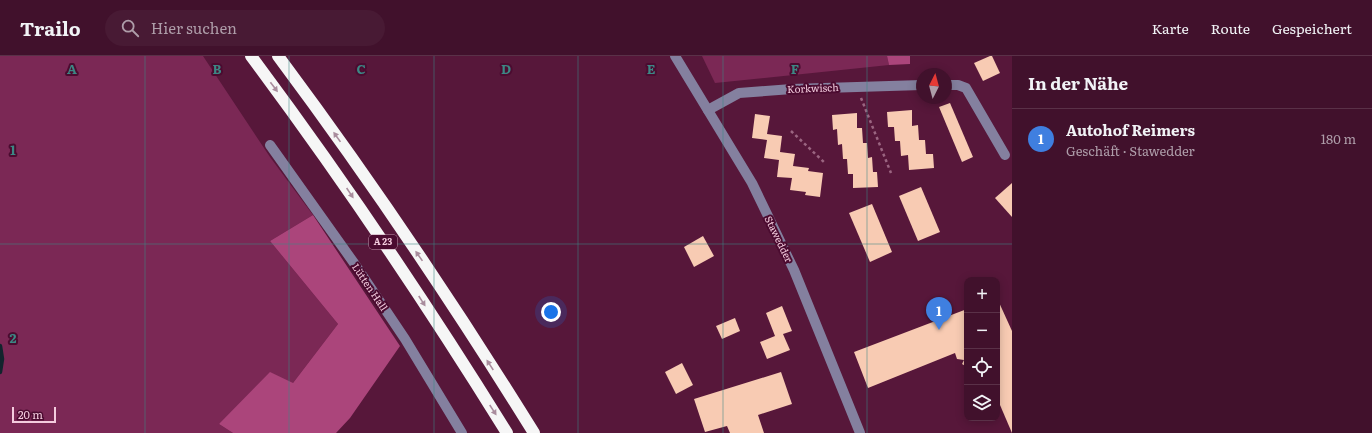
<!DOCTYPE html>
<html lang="de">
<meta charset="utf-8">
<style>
:root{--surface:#41112c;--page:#481a34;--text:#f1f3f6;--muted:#ae9da9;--line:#5a3148;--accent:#b45309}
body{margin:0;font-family:Literata,serif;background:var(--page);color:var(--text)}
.controls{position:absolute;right:12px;bottom:12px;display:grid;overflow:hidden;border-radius:8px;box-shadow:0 2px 10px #0003}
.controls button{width:36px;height:36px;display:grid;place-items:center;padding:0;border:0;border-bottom:1px solid var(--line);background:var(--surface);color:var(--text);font:20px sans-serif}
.compass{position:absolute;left:916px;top:12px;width:36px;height:36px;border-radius:50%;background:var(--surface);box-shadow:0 2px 10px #0003;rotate:6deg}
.scale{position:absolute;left:12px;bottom:10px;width:44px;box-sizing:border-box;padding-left:4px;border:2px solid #f4ccde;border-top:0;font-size:11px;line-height:14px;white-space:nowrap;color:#f4ccde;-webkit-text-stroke:3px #4b0b30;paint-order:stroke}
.you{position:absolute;left:551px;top:256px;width:14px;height:14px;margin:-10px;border:3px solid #fff;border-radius:50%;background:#1a73e8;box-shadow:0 0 0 6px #1a73e833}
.badge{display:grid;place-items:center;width:26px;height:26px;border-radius:50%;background:var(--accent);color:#fff;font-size:13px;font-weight:700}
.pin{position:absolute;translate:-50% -33px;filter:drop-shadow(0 1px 2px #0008)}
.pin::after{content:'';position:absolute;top:21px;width:14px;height:12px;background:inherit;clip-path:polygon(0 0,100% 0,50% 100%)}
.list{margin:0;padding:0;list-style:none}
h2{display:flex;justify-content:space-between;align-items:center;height:52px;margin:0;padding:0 16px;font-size:17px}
h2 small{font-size:13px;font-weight:400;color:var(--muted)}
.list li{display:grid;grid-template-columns:26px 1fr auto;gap:12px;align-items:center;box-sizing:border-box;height:60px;padding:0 16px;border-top:1px solid var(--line)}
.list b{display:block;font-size:15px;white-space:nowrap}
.list p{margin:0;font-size:13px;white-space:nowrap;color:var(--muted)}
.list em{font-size:13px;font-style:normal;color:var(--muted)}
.icon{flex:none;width:22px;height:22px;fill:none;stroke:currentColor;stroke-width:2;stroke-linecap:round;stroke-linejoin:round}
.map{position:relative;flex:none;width:1012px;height:377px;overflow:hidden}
header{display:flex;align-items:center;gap:24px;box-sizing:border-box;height:56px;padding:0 20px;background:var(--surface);border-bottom:1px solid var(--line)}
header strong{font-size:19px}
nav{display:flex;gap:22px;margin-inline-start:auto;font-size:14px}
.search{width:280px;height:36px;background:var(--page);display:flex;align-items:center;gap:10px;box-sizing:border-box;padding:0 14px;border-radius:22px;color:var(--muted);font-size:15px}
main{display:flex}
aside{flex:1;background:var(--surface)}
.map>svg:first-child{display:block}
</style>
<header>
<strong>Trailo</strong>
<div class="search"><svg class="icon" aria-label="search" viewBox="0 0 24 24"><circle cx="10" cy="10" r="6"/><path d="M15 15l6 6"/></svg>Hier suchen</div>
<nav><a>Karte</a><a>Route</a><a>Gespeichert</a></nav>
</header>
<main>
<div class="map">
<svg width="1012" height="377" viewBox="0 0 1012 377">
<rect width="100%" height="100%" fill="#57173a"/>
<g fill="#7b2855">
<path d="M0 0H203L270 101 313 159 270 185 338 268 293 327 219 368 233 377H0Z"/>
<path d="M702 0H887L889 9 715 27Z"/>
</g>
<g fill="#ab457b">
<path d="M887 0H910V8L889 9Z"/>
<path d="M313 159 400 290 350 362 336 377H233L219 368 270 316 293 327 338 268 270 185Z"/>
</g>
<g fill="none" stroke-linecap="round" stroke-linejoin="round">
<path stroke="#12242d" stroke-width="4.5" d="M0 290 2 303 0 316"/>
</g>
<g fill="#f8cbb3">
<path d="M990 0H992L1000 17 983 25 974 7Z"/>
<path d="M950 47 973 101 962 106 939 51Z"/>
<path d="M912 54V70L918 69 919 84H925L926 98H933L934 112 909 114 908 99 901 100 900 85H895L894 71H888L887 56Z"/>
<path d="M857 57V72H862L863 87H867L868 102 872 101 873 116H877L878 131 853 132V118H848L847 103H843L842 88 838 89 837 73 833 74 832 59Z"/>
<path d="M755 58 770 60 767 78 782 80 780 96 795 98 793 110 809 112 808 115 823 117 820 141 805 139 806 136 790 134 792 122 777 121 779 104 764 102 767 84 752 82Z"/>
<path d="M1012 127V161L995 142Z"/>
<path d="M921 131 940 176 918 185 899 140Z"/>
<path d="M872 148 892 196 870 206 849 157Z"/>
<path d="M703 180 714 200 694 211 684 191Z"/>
<path d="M997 242 1012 275V377L997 342Z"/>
<path d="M782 250 792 275 783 278 790 294 767 303 760 286 775 280 766 257Z"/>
<path d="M967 253V311L962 308 964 304 957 303 955 297 868 332 854 296Z"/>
<path d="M735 262 740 275 722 283 716 270Z"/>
<path d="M682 307 693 329 676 338 665 316Z"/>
<path d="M781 316 792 348 758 359 764 377H730L727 370 705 376 694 343Z"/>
</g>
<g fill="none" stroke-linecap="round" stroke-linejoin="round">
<g stroke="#9b6581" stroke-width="2.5" stroke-dasharray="3 3" stroke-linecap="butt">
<path d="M861 42 891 117"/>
<path d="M791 75 825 107"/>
</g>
<g stroke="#84809f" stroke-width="10">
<path d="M675 0 752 127 794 214 860 377"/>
<path d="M946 29H958L966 32 1005 99"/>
<path d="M708 54 739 37 792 33 922 29"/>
<path d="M270 89 354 207 405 283 462 377"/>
</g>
<g stroke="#f6f6f6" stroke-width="12">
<path d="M251 0C342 122 427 248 507 377"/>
<path d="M278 0C369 122 454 248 534 377"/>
</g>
</g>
<defs><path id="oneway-solid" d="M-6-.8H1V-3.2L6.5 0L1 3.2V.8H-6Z"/></defs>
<g fill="#a98c9d">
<use href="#oneway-solid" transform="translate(274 31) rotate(53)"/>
<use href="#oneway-solid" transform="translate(337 81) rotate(-125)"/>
<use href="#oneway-solid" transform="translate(350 137) rotate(56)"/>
<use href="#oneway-solid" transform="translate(419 200) rotate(-125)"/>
<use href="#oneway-solid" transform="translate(422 245) rotate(57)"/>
<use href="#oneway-solid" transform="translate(490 309) rotate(-123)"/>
<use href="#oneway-solid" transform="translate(493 354) rotate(57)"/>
</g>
<path fill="none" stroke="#3d8784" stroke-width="1" stroke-opacity="0.55" d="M145 0V377M289 0V377M434 0V377M578 0V377M723 0V377M867 0V377M0 188H1012"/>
<g text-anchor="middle" stroke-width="4" stroke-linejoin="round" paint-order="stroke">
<rect fill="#4b0b30" stroke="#c192aa" stroke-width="1" x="369" y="179" width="28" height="14" rx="3"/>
<g font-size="9" font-weight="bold" fill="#f4ccde">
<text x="383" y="189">A 23</text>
</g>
<g font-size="10" fill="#f4ccde" stroke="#4b0b30">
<text transform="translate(813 32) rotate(-2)" y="4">Korkwisch</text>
<text transform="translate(779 183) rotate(64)" y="4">Stawedder</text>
<text transform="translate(370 231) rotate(56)" y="4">Lütten Hall</text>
</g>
</g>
<g font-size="13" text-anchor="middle" font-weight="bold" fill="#3d8784" stroke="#4b0b30" stroke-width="4" stroke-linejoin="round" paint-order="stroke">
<text x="72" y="18">A</text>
<text x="217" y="18">B</text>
<text x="361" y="18">C</text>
<text x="506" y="18">D</text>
<text x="651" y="18">E</text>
<text x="795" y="18">F</text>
<text x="13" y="99">1</text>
<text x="13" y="287">2</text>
</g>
</svg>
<div class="controls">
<button>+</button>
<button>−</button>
<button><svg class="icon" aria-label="locate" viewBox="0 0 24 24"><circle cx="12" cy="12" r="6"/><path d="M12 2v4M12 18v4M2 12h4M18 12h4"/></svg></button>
<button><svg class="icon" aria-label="layers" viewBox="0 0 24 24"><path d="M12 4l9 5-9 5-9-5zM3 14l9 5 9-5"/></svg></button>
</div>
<svg class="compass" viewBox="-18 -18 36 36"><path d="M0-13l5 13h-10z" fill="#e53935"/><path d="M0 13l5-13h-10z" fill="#ae9da9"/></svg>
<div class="scale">20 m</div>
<div class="you"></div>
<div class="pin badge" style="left:939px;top:274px;background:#3f7fe0">1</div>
</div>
<aside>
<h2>In der Nähe<small></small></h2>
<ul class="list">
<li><span class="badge" style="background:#3f7fe0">1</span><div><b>Autohof Reimers</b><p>Geschäft · Stawedder</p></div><em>180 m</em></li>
</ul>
</aside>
</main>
